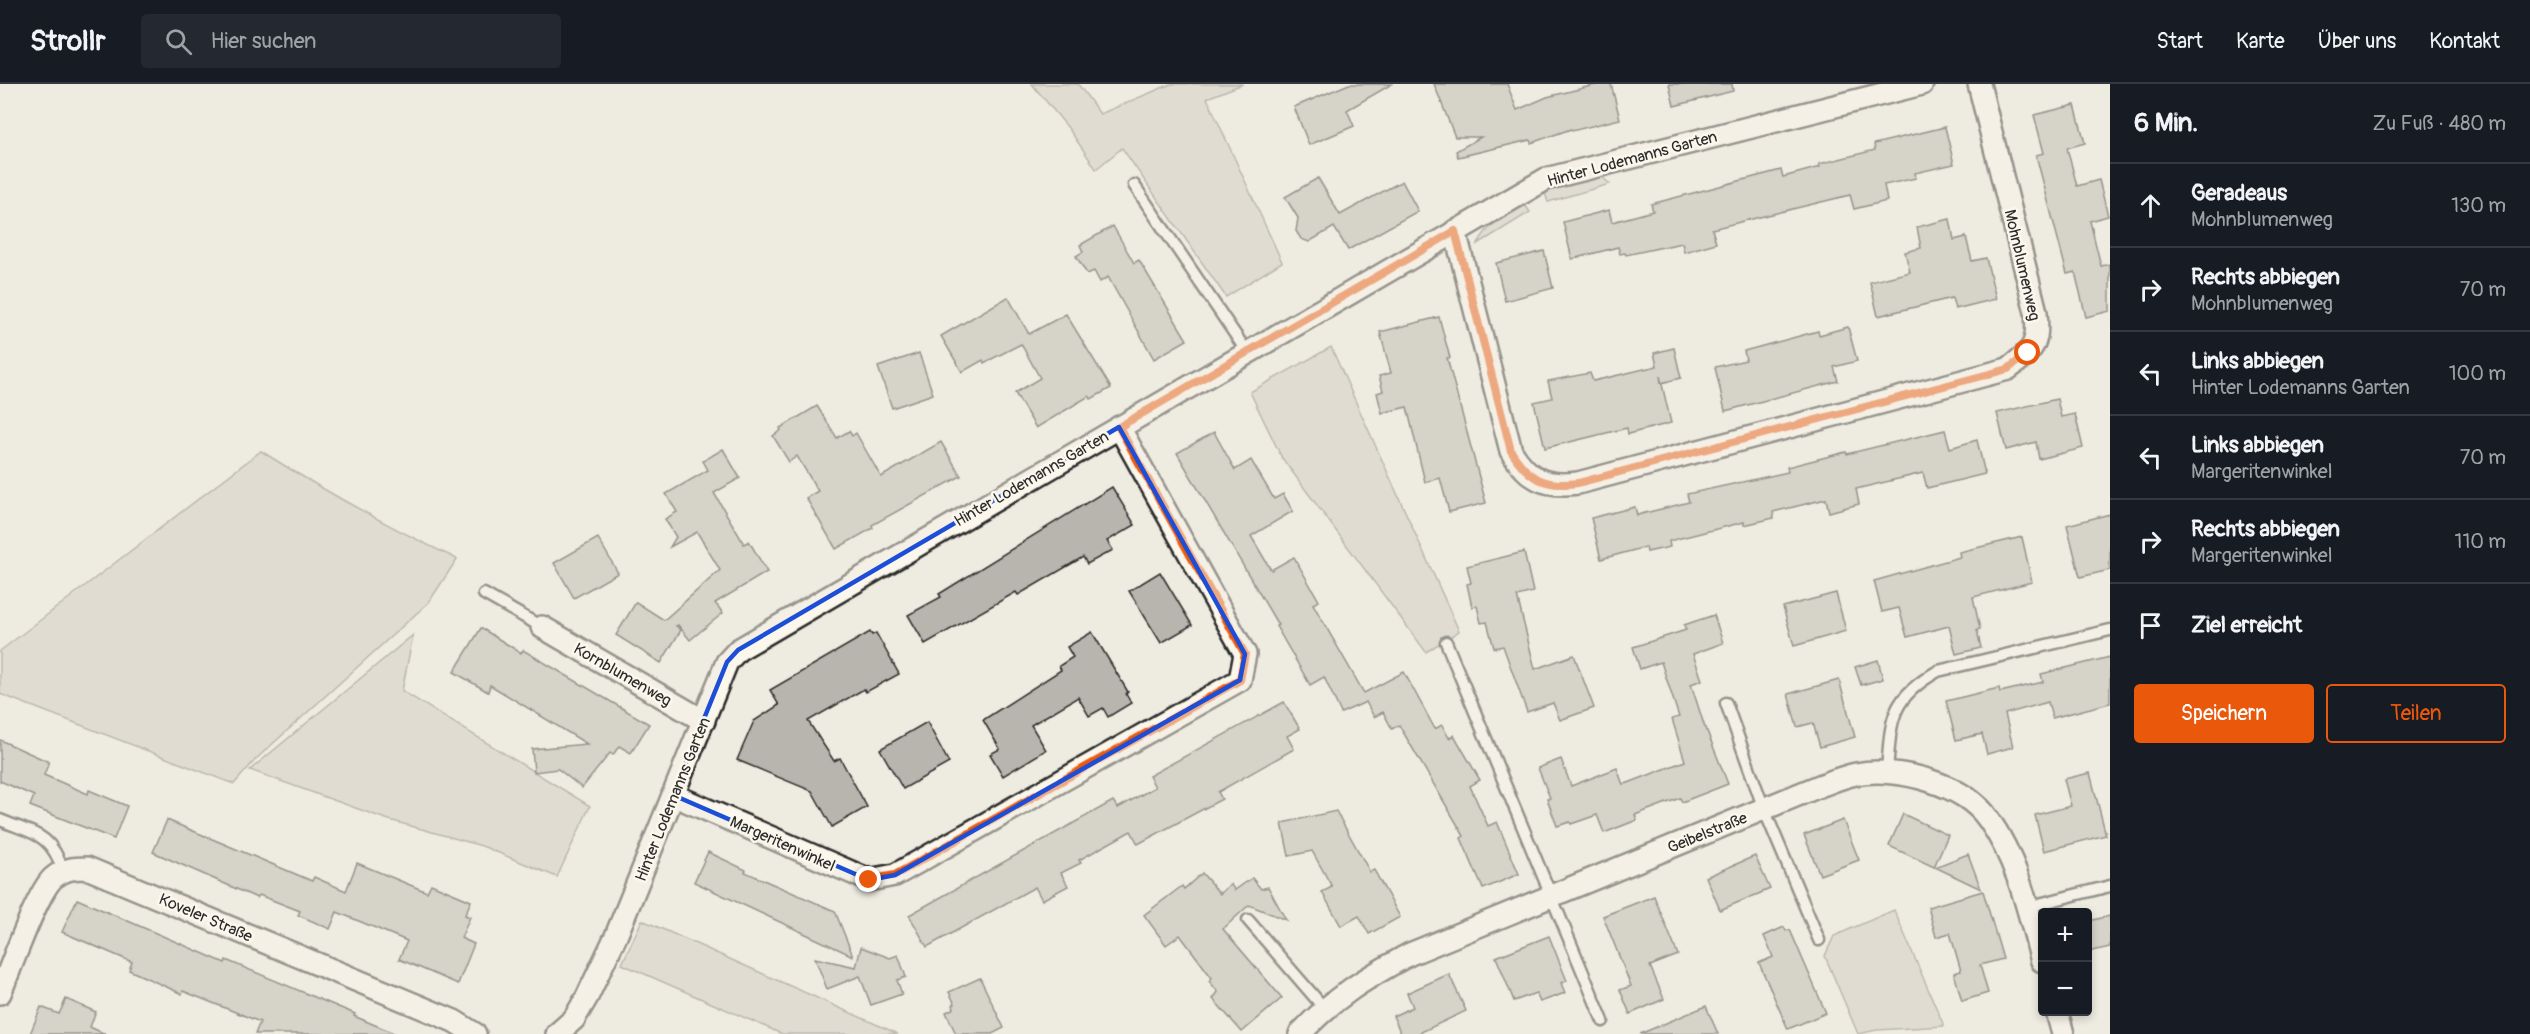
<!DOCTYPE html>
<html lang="de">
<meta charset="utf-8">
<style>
:root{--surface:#171b24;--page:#242831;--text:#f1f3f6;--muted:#9ea1a6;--line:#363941;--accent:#ea580c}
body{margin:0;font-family:Pangolin,sans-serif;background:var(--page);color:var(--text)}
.controls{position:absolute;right:18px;bottom:18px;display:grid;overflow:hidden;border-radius:6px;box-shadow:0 3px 9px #0003}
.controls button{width:54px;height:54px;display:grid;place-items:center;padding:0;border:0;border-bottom:2px solid var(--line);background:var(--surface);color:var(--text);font:30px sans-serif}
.stop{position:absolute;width:18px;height:18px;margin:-14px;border:4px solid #ea580c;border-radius:50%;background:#fff}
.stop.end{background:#ea580c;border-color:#fff;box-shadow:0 2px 6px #0008}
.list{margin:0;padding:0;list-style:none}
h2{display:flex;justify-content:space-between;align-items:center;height:78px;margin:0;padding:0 24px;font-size:26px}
h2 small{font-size:20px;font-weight:400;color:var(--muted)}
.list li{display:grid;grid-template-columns:39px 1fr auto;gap:18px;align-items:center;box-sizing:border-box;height:84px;padding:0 24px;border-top:2px solid var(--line)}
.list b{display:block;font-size:22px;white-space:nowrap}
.list p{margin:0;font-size:20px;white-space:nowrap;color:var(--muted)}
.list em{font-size:20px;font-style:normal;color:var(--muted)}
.actions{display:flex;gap:12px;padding:18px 24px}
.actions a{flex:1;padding:14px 0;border:2px solid var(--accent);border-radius:6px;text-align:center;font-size:21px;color:var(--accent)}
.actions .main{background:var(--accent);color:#fff}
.icon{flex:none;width:33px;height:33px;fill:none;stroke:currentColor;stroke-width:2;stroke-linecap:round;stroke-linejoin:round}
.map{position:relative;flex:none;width:2110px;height:950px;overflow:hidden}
header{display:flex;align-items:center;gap:36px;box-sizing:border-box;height:84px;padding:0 30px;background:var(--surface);border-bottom:2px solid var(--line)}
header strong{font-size:28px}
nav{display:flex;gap:33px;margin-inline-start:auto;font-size:21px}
.search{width:420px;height:54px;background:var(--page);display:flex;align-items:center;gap:15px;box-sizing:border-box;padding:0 21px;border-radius:6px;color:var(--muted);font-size:22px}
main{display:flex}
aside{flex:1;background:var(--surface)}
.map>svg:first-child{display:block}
</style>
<header>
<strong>Strollr</strong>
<div class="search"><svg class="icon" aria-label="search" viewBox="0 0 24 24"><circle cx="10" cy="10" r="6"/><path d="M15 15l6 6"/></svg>Hier suchen</div>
<nav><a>Start</a><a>Karte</a><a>Über uns</a><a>Kontakt</a></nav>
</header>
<main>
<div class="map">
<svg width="2110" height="950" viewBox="0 0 2110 950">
<rect width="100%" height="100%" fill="#eeebe0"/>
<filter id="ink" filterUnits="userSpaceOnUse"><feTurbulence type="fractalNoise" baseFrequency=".0167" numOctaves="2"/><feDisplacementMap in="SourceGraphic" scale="12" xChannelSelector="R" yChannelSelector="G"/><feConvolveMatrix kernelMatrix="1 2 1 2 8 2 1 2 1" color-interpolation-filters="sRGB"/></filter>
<g filter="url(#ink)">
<g fill="#cecbc2" stroke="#7c7b76" stroke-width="1.5">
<path d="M1032 0H1078L1100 30 1171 0H1243L1207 14 1282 178 1226 213 1122 64 1096 85 1069 45Z"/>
<path d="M1601 92 1610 100 1548 118 1545 109 1554 104Z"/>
<path d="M1525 121 1530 128 1478 160C1487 140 1506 131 1525 121Z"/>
<path d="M1331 263 1459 547 1426 568 1282 374 1250 308Z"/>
<path d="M261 367C324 407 389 443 457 475L429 518 256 675 234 700 0 610V567Z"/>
<path d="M413 551 402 607 590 722 557 793 482 762 386 735 250 686Z"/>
<path d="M1894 826 1944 942 1877 946 1858 950 1825 872 1834 852Z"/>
<path d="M642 836 898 950H782L622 880Z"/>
</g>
<g fill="#b8b5ae" stroke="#2b2b2b" stroke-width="1.5">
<path d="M1349 0H1392L1347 26 1354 42 1309 61 1294 23Z"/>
<path d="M1434 0H1507L1517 26 1547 13 1599 0H1611L1620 35 1572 47 1571 45 1531 59 1530 56 1458 73 1456 67 1481 53H1455Z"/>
<path d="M1669 0H1732L1733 7 1674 22Z"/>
<path d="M2075 21 2085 59 2067 64 2077 102 2099 96 2108 132 2090 137 2101 182 2110 180V227L2086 233 2075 188 2067 190 2036 71 2044 69 2034 31Z"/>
<path d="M1945 43 1954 80 1915 89 1916 94 1884 101 1887 117 1854 125 1850 111 1760 133 1712 145 1716 159 1684 168 1682 159 1626 171 1625 169 1620 170 1618 163 1572 175 1563 138 1609 126 1612 138 1653 127 1651 120 1781 86 1783 93 1820 83 1819 80 1875 66 1874 60Z"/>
<path d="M1318 94 1340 131 1402 97 1418 127 1348 166 1334 143 1309 158 1301 155 1296 147 1298 134 1285 113Z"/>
<path d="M1950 135 1954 156 1966 153 1972 177 1986 174 1996 215 1955 225 1952 214 1878 232 1870 198 1910 188 1905 168 1921 164 1917 143Z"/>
<path d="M1113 142 1134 179 1139 176 1187 256 1154 275 1108 193 1100 198 1094 187 1087 190 1076 172 1083 168 1080 161Z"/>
<path d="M1544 167 1553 204 1505 217 1496 179Z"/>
<path d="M1008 213 1029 250 1066 230 1111 304 1091 315 1089 312 1036 344 1015 309 1040 294 1021 260 984 279 983 276 962 288 941 252Z"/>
<path d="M1439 233 1450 274H1447L1486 419 1449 428 1440 394 1425 398 1407 323 1382 329 1377 309 1383 307 1379 292 1391 289 1380 248Z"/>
<path d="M1848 243 1857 277 1834 283 1838 297 1725 327 1715 283 1746 276 1744 267 1818 247 1819 251Z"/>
<path d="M1674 264 1681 294 1661 299 1660 292 1671 339 1628 350 1627 344 1545 364 1534 318 1552 314 1548 297 1590 289 1593 297 1657 282 1654 269Z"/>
<path d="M919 269 933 310 892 324 878 283Z"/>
<path d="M2057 315 2061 333 2075 330 2083 364 2039 375 2036 358 2006 366 1997 329Z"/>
<path d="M817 322 837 354 849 347 852 352 856 349 881 393 941 358 961 392 872 441 873 444 836 465 806 414 818 407 797 372 789 378 773 352 781 346 780 344Z"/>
<path d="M1945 346 1950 364 1977 356 1985 390 1927 404 1923 389 1856 405 1859 420 1829 428 1826 415 1773 428 1774 434 1744 441V438L1669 457 1670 463 1647 468 1646 463 1601 475 1591 434 1635 423 1637 431 1689 418 1687 410 1788 388 1787 383 1846 368 1847 370Z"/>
<path d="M1214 348 1235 386 1251 376 1274 415 1283 410 1293 427 1251 452 1271 486 1294 473 1319 517 1313 520 1364 609 1404 588 1435 645 1442 641 1449 654 1454 651 1480 696 1470 702 1488 742 1497 738 1519 790 1483 805 1461 754 1464 752 1399 641 1392 645 1383 628 1374 633 1366 618 1341 629 1324 593 1310 601 1276 542 1278 541 1177 369Z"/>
<path d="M723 365 740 394 714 409 744 460 749 457 767 488 715 519 723 529 690 556 678 541 676 542 681 546 661 579 616 551 636 518 664 536 720 486 697 448 670 463 676 453 665 435 677 428 666 410 708 386 703 377Z"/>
<path d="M1112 403 1135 441 1107 457 1113 466 1087 480 1083 473 1018 511 1016 508 925 560 908 531 941 513 939 510Z"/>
<path d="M2110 430V486L2080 493 2067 441Z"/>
<path d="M2022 453 2032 498 1973 513 1980 545 1977 546 1981 564 1956 570 1949 542 1907 553 1899 524 1882 528 1874 497 1960 473 1959 468Z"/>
<path d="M598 454 618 489 574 514 554 479Z"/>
<path d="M1524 468 1533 508 1517 512 1535 585 1574 571 1594 624 1560 636 1553 619 1527 628 1503 562 1494 564 1487 538 1481 539 1477 522 1472 523 1467 500 1471 499 1467 482Z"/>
<path d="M1160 488 1192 541 1161 559 1129 507Z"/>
<path d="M1836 509 1846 547 1794 562 1783 523Z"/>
<path d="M1714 531 1723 559 1693 570 1702 596 1691 600 1706 647H1707L1728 700 1682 718 1680 714 1635 731 1637 736 1604 749 1597 731 1571 740 1570 738 1557 742 1547 715 1550 714 1538 684 1561 675 1571 702 1617 684 1623 701 1685 677 1672 635 1679 633 1661 578 1640 585 1633 563 1686 546 1684 541Z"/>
<path d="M481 544 521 569 523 566 649 640 631 669 619 662 613 671 610 669 582 704 558 685 534 688 532 665 587 660 490 601 488 608 454 588Z"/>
<path d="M870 548 872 551 876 549 899 590 866 608 864 605 808 637 834 677 840 674 867 723 832 743 812 707 737 676 754 637 779 621 770 606Z"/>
<path d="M1092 548 1128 608 1126 610 1131 619 1108 633 1103 624 1089 632 1078 613 1031 641 1046 666 1003 692 990 670 1000 665 983 636 1061 586 1059 582 1073 573 1067 563Z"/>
<path d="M2110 573V619L2052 634 2048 618 2005 630 2013 663 1987 670 1982 650 1956 656 1946 617 1999 604 2000 608 2043 598 2041 590Z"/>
<path d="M1878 576 1883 595 1861 601 1855 583Z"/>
<path d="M1839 596 1855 653 1820 663 1813 639 1797 643 1788 610Z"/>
<path d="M1284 618 1300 645 1287 652 1294 665 1218 708 1222 715 1138 760 1131 747 1079 776 1081 779 1061 789 1068 802 1042 816 1035 803 927 863 909 831 1113 717 1118 724 1155 703 1149 692Z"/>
<path d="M927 638 949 679 903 705 880 665Z"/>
<path d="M0 656 49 678 44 691 88 710 89 706 127 722 114 755 30 722 34 712 0 697Z"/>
<path d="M2090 689 2106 751 2044 767 2035 731 2071 722 2064 695Z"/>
<path d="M1336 727 1370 788 1374 786 1400 833 1369 850 1359 832 1341 842 1322 808 1332 803 1312 767 1289 772 1282 739Z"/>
<path d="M1903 730 1948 751 1934 783 1889 762Z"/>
<path d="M167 736 312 797 314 793 346 807 357 779 427 808 431 800 471 817 465 831 470 833 461 854 474 860 458 900 399 875 407 857 337 828 330 845 298 831 300 827 259 811 257 814 153 768Z"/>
<path d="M1843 736 1859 776 1820 791 1804 751Z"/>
<path d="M708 768 746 786 745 788 835 827 853 872 694 798Z"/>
<path d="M1968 770 1981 805 1935 783Z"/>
<path d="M1755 772 1770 805 1720 826 1706 793Z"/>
<path d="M1202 789 1220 810 1230 800 1235 806 1252 794 1261 805 1268 803 1286 836 1249 821 1223 845 1282 914 1242 948 1213 915 1218 908 1209 897 1212 894 1180 851 1166 861 1144 831 1182 802 1184 805Z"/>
<path d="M1983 807 2003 875 1980 881 1988 909 1962 917 1954 889 1961 887 1950 849 1936 853 1928 823Z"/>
<path d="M1654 812 1678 871 1650 882 1664 915 1630 930 1620 906 1631 902 1603 832Z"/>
<path d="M77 815 225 879 226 876 355 930 354 932 396 950H255L260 938 183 907 182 910 129 886 132 878 62 848Z"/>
<path d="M2110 832V863L2088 868V837Z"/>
<path d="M1784 843 1786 847 1790 846 1826 929 1788 945 1759 879 1773 873 1764 852Z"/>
<path d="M1549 852 1567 897 1561 899 1565 909 1540 918 1536 909 1514 917 1496 873Z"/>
<path d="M861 863 890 874 898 871 906 893 897 896 902 910 871 921 860 892 827 905 815 874 856 883Z"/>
<path d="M1449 890 1466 927 1417 950H1401L1393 932 1413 923 1407 909Z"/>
<path d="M980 894 1004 944 992 950H956L946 928 954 924 953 921 955 920 949 908Z"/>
<path d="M66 915 96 928 90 943 105 950H30L41 923 59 930Z"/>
<path d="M1706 922 1718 950H1640Z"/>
</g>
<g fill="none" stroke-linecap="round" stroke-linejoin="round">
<g stroke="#2b2b2b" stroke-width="15">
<g id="service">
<path d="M1134 101 1247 268"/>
<path d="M484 510 542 543"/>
<path d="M1446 558 1603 937"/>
<path d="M1726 619 1764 725 1819 856"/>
<path d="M1887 688C1891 636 1889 615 1938 587L2110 546"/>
<path d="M0 736C34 750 51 749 63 787"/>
<path d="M2027 823 2110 802"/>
<path d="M1248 836 1324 924"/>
</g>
</g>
<g stroke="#2b2b2b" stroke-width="26">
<g id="minor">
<path d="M1455 147 1511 367C1529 396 1545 403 1578 399L2008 285C2034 265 2039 261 2036 228L1979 0"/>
<path d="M542 543 704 637"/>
<path d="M673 711 869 796 895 791 1240 596 1245 570 1119 343"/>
<path d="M0 909C11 884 36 810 53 794 63 785 74 784 87 784L454 937 475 950"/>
<path d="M2057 928 2063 950"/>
<path d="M557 950 574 935 587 913 616 852 727 578 738 566 1546 95 1922 0"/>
<path d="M1300 950C1334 913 1366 894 1410 870L1822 701C1833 697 1845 692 1856 690 1898 682 1965 700 1989 736 2018 777 2029 829 2042 877"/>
</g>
</g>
<use href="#service" stroke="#fbf7ec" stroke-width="10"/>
<use href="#minor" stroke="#fbf7ec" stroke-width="21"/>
</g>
</g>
<g fill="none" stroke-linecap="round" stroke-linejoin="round" filter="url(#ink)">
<path stroke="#ea580c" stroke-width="8" d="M869 796 895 791 1240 596 1245 570 1119 343 1455 147 1511 367C1529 396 1545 403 1578 399L2008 285 2028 269"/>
</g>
<path d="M0 0H2110V950H0ZM1119 343 1245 570 1240 596 895 791 869 796 673 711 727 578 738 566Z" fill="#eeebe0" fill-opacity=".55" fill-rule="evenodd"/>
<path fill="none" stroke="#1d4ed8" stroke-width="4.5" stroke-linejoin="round" d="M1119 343 1245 570 1240 596 895 791 869 796 673 711 727 578 738 566Z"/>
<g text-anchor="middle" stroke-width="5" stroke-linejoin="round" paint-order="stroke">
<g font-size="16" fill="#2b2b2b" stroke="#fbf7ec">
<text transform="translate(1632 74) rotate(-15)" y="6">Hinter Lodemanns Garten</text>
<text transform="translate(2023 181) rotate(77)" y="6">Mohnblumenweg</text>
<text transform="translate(1031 394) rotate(-30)" y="6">Hinter Lodemanns Garten</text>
<text transform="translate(623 590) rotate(30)" y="6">Kornblumenweg</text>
<text transform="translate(672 715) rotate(-68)" y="6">Hinter Lodemanns Garten</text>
<text transform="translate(1707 748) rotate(-22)" y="6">Geibelstraße</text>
<text transform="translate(783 759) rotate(24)" y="6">Margeritenwinkel</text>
<text transform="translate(206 833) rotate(23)" y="6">Koveler Straße</text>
</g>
</g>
</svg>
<div class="controls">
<button>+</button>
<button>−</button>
</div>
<div class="stop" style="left:2028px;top:269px"></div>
<div class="stop end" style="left:869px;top:796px"></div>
</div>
<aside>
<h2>6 Min.<small>Zu Fuß · 480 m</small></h2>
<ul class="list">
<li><svg class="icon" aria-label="ahead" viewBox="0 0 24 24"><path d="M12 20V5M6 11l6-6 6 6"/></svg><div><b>Geradeaus</b><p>Mohnblumenweg</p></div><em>130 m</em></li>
<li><svg class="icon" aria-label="right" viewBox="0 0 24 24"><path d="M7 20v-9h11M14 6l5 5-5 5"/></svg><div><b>Rechts abbiegen</b><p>Mohnblumenweg</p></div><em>70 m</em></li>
<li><svg class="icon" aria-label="left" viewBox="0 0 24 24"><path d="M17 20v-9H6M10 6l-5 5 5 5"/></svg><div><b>Links abbiegen</b><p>Hinter Lodemanns Garten</p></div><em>100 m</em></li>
<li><svg class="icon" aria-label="left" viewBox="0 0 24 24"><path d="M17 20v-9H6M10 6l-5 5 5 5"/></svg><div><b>Links abbiegen</b><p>Margeritenwinkel</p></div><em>70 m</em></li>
<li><svg class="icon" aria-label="right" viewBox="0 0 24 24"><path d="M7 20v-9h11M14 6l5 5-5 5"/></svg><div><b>Rechts abbiegen</b><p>Margeritenwinkel</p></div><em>110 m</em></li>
<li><svg class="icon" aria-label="arrive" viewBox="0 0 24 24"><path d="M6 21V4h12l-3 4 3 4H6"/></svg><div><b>Ziel erreicht</b></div></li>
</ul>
<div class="actions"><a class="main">Speichern</a><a>Teilen</a></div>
</aside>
</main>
